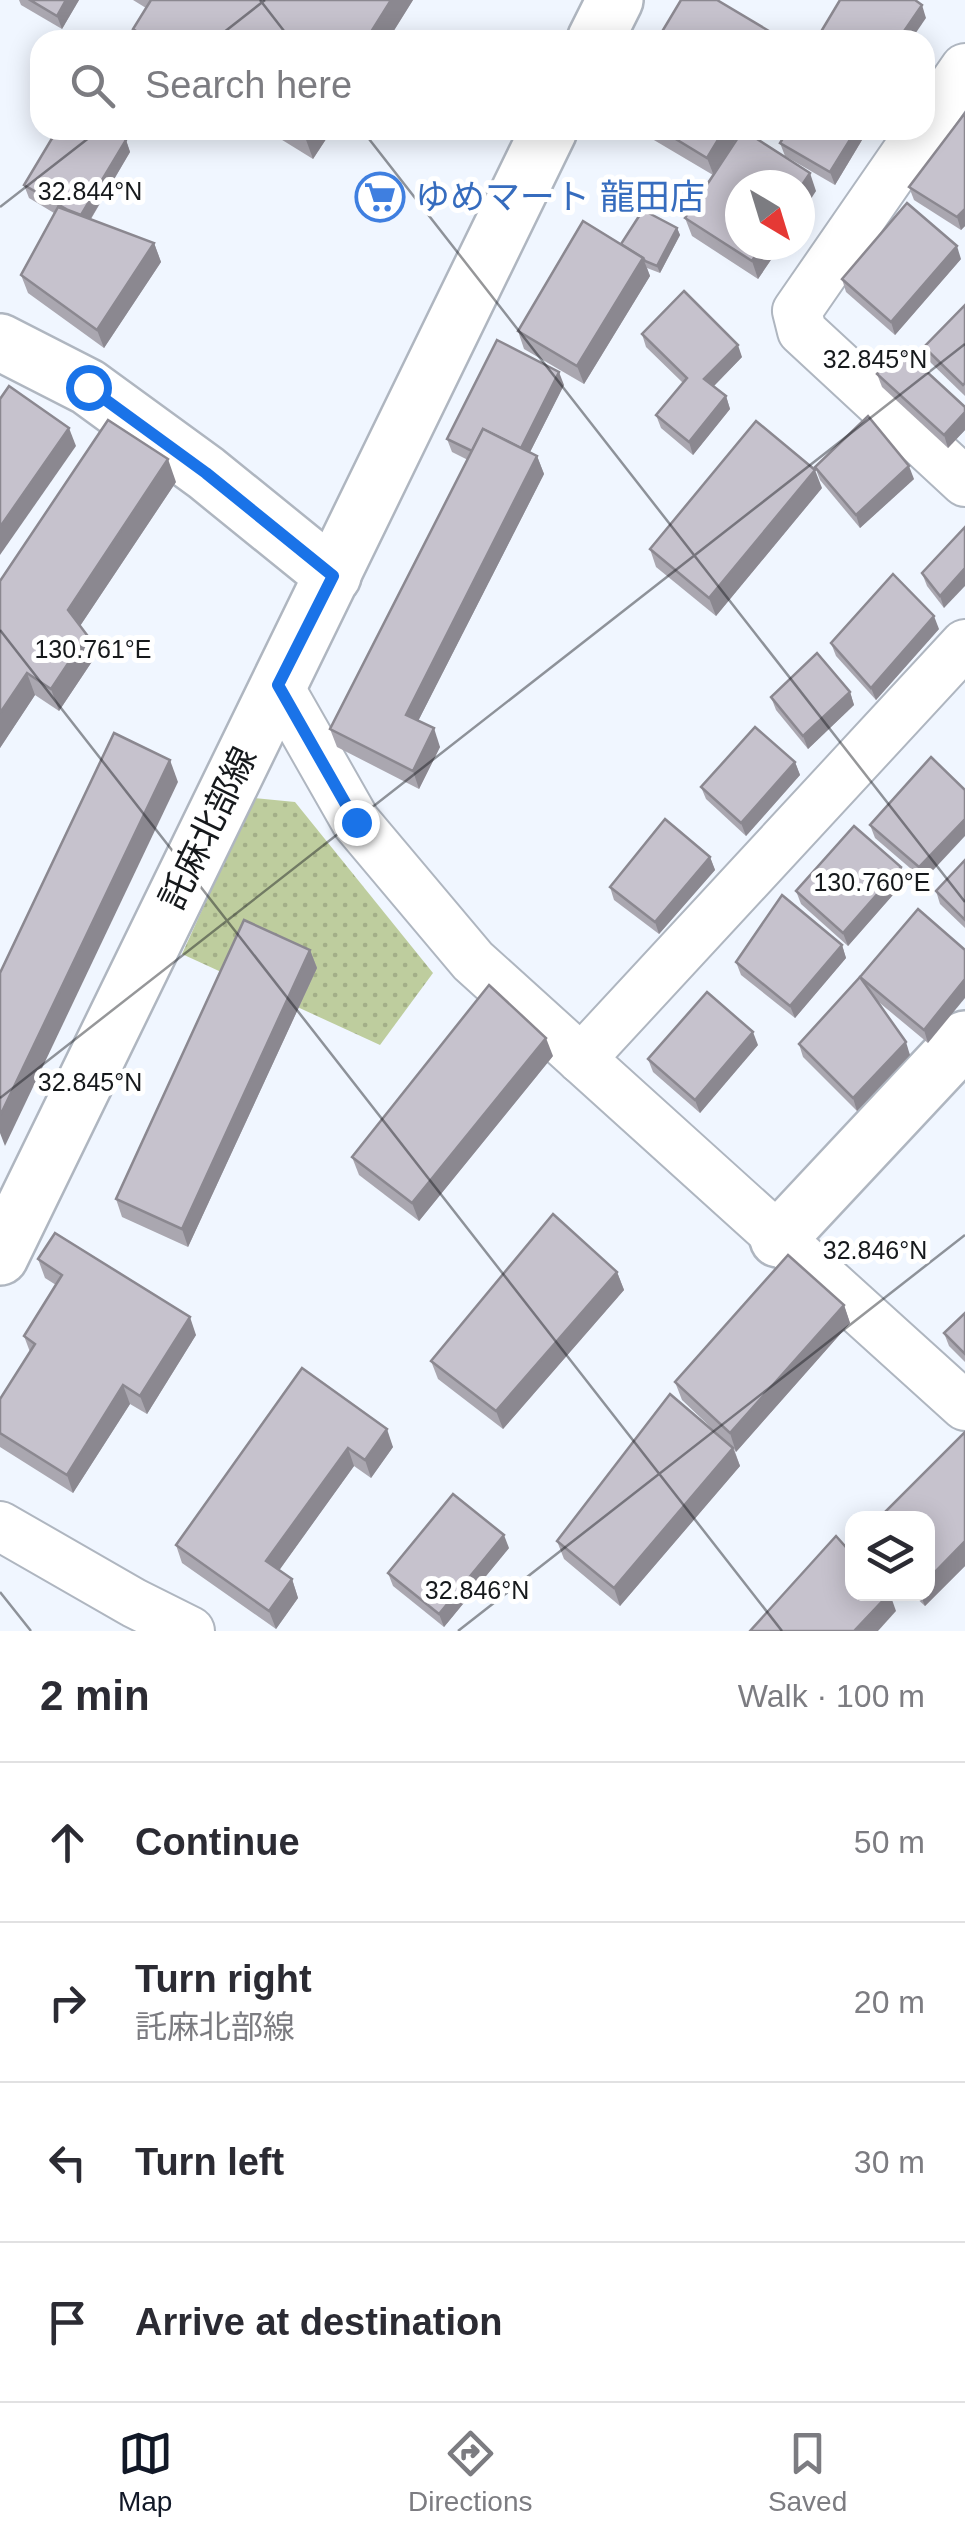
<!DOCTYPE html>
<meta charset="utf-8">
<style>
:root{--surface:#fff;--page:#f2f2f3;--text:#2b2b33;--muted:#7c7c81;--line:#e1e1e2;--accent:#111827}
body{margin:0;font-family:Arial,"Noto Sans JP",sans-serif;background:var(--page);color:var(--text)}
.controls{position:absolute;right:30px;bottom:30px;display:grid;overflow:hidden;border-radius:20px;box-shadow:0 5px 25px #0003}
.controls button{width:90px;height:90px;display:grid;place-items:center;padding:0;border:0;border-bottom:2px solid var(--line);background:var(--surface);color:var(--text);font:50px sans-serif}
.compass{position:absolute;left:725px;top:170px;width:90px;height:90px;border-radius:50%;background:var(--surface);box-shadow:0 5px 25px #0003;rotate:142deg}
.stop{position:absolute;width:30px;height:30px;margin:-22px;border:8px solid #1a73e8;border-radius:50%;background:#fff}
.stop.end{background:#1a73e8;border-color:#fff;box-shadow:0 2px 10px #0008}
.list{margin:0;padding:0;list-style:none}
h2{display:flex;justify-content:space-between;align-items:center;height:130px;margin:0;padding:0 40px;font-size:42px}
h2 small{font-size:32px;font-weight:400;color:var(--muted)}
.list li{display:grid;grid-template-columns:65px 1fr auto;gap:30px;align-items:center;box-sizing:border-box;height:160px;padding:0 40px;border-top:2px solid var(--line)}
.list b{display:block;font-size:38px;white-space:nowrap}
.list p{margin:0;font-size:32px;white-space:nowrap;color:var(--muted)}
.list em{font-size:32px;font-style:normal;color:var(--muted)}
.icon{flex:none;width:55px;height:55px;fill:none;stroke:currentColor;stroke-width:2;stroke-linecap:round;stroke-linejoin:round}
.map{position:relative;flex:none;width:965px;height:1631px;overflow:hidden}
.search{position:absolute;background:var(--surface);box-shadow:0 5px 25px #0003;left:30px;right:30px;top:30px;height:110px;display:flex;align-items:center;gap:25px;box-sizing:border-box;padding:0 35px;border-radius:30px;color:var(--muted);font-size:38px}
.sheet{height:770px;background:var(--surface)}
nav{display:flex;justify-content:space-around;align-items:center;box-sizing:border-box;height:140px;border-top:2px solid var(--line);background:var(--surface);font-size:28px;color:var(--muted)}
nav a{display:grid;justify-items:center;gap:5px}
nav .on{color:var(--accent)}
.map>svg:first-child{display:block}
</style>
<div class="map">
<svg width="965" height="1631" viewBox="0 0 965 1631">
<defs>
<pattern id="park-dots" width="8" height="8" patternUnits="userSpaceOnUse" patternTransform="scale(2.5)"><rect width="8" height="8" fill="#becd9e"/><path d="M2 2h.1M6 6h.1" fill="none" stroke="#a3af88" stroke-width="1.8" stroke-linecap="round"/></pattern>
</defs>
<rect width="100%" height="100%" fill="#f0f6ff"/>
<path fill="url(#park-dots)" d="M253 798 295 802 433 973 380 1045 182 954Z"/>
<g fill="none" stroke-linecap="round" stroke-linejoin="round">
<g stroke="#afb6c0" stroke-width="52">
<g id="street">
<path d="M925 126 965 68"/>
<path d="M922 130 797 311 802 331 965 482"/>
<path d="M278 685 356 822 473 961 965 1406"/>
<path d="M581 1059 965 644"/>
<path d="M0 1526 134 1603 190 1631"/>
</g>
</g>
<g stroke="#afb6c0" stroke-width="60">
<g id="secondary">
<path d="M595 40 615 0"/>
<path d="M0 342 88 387 206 473 333 576"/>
<path d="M778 1239 965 1039"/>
<path d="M0 1257 549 130"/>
</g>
</g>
<use href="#street" stroke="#fff" stroke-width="48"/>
<use href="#secondary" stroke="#fff" stroke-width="55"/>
</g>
<g fill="#aaa7b0">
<path d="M19 0H79L62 29 21 5Z"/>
<path d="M133 0H413L388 40H137L133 29 146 8Z"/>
<path d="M965 113V226L961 230 914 200 909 187Z"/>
<path d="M266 130H332L313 159Z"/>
<path d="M637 130H741L725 157 816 191 740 245H781L758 279 692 236 685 218 713 175Z"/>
<path d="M788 130H868L835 185 785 156 780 143Z"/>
<path d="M126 140 130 152 91 219 154 243 161 262 104 348 28 293 21 275 54 213 29 198 24 185Z"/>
<path d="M677 228 680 235 660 273 647 268 650 276 584 384 524 349 518 331 621 244Z"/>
<path d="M961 259 895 335 846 292 842 279Z"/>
<path d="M965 305V396L928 360 924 347Z"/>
<path d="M642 334 742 357 714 386 726 396 730 409 693 455 661 428 656 415 683 383 646 347Z"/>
<path d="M877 374 965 407V430L948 448 882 387Z"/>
<path d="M564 385 530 452 537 456 544 474 418 721 440 747 419 789 337 747 330 729 468 460 452 452 447 439Z"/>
<path d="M815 467 914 479 860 528 820 480Z"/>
<path d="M176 482 80 626 87 635 95 657 59 711 35 695 0 748V581Z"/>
<path d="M822 488 716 616 656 567 650 549Z"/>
<path d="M965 527 944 608 927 586 922 573Z"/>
<path d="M939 629 876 700 836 656 831 643Z"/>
<path d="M850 692 854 705 808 749 776 710 771 697Z"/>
<path d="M795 762 800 775 746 836 706 799 701 787Z"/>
<path d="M965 790 924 880 875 838 870 825Z"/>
<path d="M710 857 715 870 659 934 614 900 610 887Z"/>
<path d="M965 860V928L940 904 936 891Z"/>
<path d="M906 880 848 946 801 904 796 891Z"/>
<path d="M918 909 928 1043 875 999 910 1055 857 1111 803 1057 799 1044 860 977Z"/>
<path d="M842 945 846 958 795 1018 741 975 736 962Z"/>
<path d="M310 950 317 968 188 1247 122 1217 116 1199Z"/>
<path d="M758 1045 700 1113 653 1072 648 1059Z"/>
<path d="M553 1056 419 1221 359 1175 352 1157Z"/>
<path d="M38 1259 196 1335 147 1414 130 1404 73 1493 0 1447V1399L30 1352 24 1336 56 1285 45 1278Z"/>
<path d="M617 1272 624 1290 503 1429 438 1379 431 1361Z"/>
<path d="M844 1305 850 1323 736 1452 734 1449 740 1466 620 1606 564 1559 557 1541 723 1439 682 1400 675 1382Z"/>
<path d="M965 1313V1362L949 1346 944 1333Z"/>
<path d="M302 1368 393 1447 371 1478 354 1466 279 1570 292 1579 298 1598 276 1629 182 1563 176 1545Z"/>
<path d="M965 1432V1566L925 1606 912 1594H928Z"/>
<path d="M509 1548 444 1627 393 1586 388 1573Z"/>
</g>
<g fill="#8b8890">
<path d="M66 0H79L62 29 57 16Z"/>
<path d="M391 0H413L388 40H366Z"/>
<path d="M922 5 926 18 911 40H898Z"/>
<path d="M309 130H332L313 159 305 137Z"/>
<path d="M724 130H741L714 176 707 158Z"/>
<path d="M856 130H868L835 185 830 172Z"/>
<path d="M126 140 130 152 84 230 80 217Z"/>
<path d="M810 173 816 191 800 216V188Z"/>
<path d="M965 209V226L961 230 957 217Z"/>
<path d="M677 228 680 235 660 273 657 266Z"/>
<path d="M154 243 161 262 104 348 97 330Z"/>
<path d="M762 245H781L758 279 752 261Z"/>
<path d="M957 246 961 259 895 335 891 322Z"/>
<path d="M643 258 650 276 584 384 577 366Z"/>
<path d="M738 345 742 357 709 391 704 379Z"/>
<path d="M559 372 564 385 524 464 519 451Z"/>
<path d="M726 396 730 409 693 455 689 442Z"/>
<path d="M965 412V430L948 448 944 435Z"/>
<path d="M69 428 76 446 0 555V527Z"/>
<path d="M537 456 544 474 412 733 406 715Z"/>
<path d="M168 459 176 482 76 632 68 610Z"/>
<path d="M909 466 914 479 860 528 856 515Z"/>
<path d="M815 470 822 488 716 616 709 598Z"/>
<path d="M965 568V586L944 608 940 596Z"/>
<path d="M934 616 939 629 876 700 871 688Z"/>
<path d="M87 635 95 657 59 711 51 689Z"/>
<path d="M27 673 35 695 0 748V713Z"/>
<path d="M850 692 854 705 808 749 803 736Z"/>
<path d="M434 728 440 747 419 789 413 771Z"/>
<path d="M170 760 178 782 5 1146 0 1133V1116Z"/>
<path d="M795 762 800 775 746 836 741 823Z"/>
<path d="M965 819V836L924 880 919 867Z"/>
<path d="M710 857 715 870 659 934 655 922Z"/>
<path d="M901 867 906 880 848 946 843 933Z"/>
<path d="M842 945 846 958 795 1018 790 1006Z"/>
<path d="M310 950 317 968 188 1247 182 1229Z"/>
<path d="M965 979V998L928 1043 924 1030Z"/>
<path d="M753 1032 758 1045 700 1113 695 1100Z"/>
<path d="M546 1038 553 1056 419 1221 412 1203Z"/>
<path d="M906 1042 910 1055 857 1111 853 1098Z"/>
<path d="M617 1272 624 1290 503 1429 496 1411Z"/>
<path d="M844 1305 850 1323 736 1452 730 1433Z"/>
<path d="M190 1317 196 1335 147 1414 140 1396Z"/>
<path d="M123 1385 130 1404 73 1493 67 1475Z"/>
<path d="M387 1429 393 1447 371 1478 365 1460Z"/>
<path d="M348 1448 354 1466 273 1579 266 1561Z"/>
<path d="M733 1448 740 1466 620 1606 614 1588Z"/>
<path d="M504 1535 509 1548 444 1627 439 1614Z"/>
<path d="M965 1541V1566L925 1606 920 1594H928V1579Z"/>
<path d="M292 1579 298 1598 276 1629 269 1611Z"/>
<path d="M890 1594 896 1611 878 1631H854Z"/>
</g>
<g fill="#c6c2cd" stroke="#8b8890" stroke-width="2.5">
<path d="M30 0H66L57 16Z"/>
<path d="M151 0H391L366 40H150L133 29Z"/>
<path d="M681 0H717L779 37 778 40H657Z"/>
<path d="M840 0H915L922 5 898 40H816Z"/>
<path d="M965 113V209L957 217 909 187Z"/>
<path d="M57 130H109L126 140 81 215 68 210 24 185Z"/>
<path d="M294 130H309L305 137Z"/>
<path d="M661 130H724L707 158Z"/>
<path d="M743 130 810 173 800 188V185H740V245H762L752 261 685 218Z"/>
<path d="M788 130H856L830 172 780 143Z"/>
<path d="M907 203 957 246 891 322 842 279Z"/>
<path d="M58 207 154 243 97 330 21 275Z"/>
<path d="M643 210 677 228 657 266 645 261 643 258 621 244Z"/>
<path d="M583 221 643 258 577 366 518 331Z"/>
<path d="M684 291 738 345 704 379 726 396 689 442 656 415 687 378 642 334Z"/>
<path d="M965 305V383L963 385 924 347Z"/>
<path d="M497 340 559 372 521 448 483 429 472 451 447 439Z"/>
<path d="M901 348 965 407V412L944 435 877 374Z"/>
<path d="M9 386 69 428 0 527V399Z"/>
<path d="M868 416 909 466 856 515 815 467Z"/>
<path d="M108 420 168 459 68 610 87 635 51 689 27 673 0 713V581Z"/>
<path d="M756 421 815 470 709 598 650 549Z"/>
<path d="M483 429 537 456 406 715 434 728 413 771 330 729Z"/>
<path d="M965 527V568L940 596 922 573Z"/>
<path d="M893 574 934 616 871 688 831 643Z"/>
<path d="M817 653 850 692 803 736 771 697Z"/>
<path d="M755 727 795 762 741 823 701 787Z"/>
<path d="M114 733 170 760 0 1116V973Z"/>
<path d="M931 757 965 790V819L919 867 870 825Z"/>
<path d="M665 819 710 857 655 922 610 887Z"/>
<path d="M854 826 901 867 843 933 796 891Z"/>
<path d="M965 860V920L936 891Z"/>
<path d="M782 895 842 945 790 1006 736 962Z"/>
<path d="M918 909 965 950V979L924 1030 860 977Z"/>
<path d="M244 920 310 950 182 1229 116 1199Z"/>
<path d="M860 977 906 1042 853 1098 799 1044Z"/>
<path d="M489 985 546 1038 412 1203 352 1157Z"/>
<path d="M707 992 753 1032 695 1100 648 1059Z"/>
<path d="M553 1214 617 1272 496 1411 431 1361Z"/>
<path d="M55 1233 190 1317 140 1396 123 1385 67 1475 0 1433V1399L35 1344 24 1336 62 1275 38 1259Z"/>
<path d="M788 1255 844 1305 730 1433 675 1382Z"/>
<path d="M965 1313V1354L944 1333Z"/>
<path d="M302 1368 387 1429 365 1460 348 1448 266 1561 292 1579 269 1611 176 1545Z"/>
<path d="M670 1394 733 1448 614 1588 557 1541Z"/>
<path d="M965 1432V1541L928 1579V1518H879Z"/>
<path d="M453 1494 504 1535 439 1614 388 1573Z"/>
<path d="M836 1536 852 1554V1594H889L854 1631H750Z"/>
</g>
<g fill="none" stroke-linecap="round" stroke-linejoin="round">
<path stroke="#1a73e8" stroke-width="12" d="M88 387 206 473 333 576 278 685 356 822"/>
</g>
<path fill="none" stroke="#16191c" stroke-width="2.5" stroke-opacity="0.45" d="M260 0 291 40M214 40 265 0M362 130 965 902M0 207 99 130M0 630 782 1631M0 1098 965 344M0 1592 31 1631M458 1631 965 1235"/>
<defs>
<g id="supermarket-ring" transform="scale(2.5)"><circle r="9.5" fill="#fff" stroke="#3f7fe0" stroke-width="1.5"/><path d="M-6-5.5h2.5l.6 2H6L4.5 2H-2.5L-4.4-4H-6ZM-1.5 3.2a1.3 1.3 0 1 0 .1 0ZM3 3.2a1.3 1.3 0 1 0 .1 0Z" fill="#3f7fe0"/></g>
</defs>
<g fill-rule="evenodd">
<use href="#supermarket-ring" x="380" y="197"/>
</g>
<g text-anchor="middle" stroke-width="10" stroke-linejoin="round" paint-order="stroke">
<g font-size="35" fill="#366cbe" stroke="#fff" text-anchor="start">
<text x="415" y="209">ゆめマート 龍田店</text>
</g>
<g font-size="35" fill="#16191c" stroke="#fff">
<text transform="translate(208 828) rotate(-64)" y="12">託麻北部線</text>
</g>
</g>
<g font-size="25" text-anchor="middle" fill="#16191c" stroke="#fff" stroke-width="10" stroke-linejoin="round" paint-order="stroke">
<text x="90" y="200">32.844°N</text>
<text x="875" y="368">32.845°N</text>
<text x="93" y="658">130.761°E</text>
<text x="872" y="891">130.760°E</text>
<text x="90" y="1091">32.845°N</text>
<text x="875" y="1259">32.846°N</text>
<text x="477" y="1599">32.846°N</text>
</g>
</svg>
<div class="controls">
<button><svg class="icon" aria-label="layers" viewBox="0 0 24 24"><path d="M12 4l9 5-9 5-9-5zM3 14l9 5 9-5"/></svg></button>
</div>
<svg class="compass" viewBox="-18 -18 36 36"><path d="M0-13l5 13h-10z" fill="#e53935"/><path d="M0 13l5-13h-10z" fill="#7c7c81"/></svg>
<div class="stop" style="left:88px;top:387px"></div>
<div class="stop end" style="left:356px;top:822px"></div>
<div class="search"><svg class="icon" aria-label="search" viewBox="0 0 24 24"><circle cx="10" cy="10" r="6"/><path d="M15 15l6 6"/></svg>Search here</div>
</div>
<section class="sheet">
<h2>2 min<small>Walk · 100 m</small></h2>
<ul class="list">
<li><svg class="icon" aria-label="ahead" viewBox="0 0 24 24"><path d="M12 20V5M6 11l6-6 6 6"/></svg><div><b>Continue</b></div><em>50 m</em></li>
<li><svg class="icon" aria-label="right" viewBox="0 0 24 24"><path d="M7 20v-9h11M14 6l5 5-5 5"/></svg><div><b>Turn right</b><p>託麻北部線</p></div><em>20 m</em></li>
<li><svg class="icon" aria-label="left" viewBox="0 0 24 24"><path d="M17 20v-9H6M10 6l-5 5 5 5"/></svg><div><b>Turn left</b></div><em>30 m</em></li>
<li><svg class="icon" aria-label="arrive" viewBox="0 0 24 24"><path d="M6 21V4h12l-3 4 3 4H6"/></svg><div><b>Arrive at destination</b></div></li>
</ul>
</section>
<nav>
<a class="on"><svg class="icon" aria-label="map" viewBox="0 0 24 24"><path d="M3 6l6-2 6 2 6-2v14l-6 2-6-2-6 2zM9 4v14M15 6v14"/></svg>Map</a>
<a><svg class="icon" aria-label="directions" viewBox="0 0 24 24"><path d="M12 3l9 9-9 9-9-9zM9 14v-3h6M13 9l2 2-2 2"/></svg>Directions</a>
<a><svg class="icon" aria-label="saved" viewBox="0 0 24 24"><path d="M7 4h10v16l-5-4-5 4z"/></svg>Saved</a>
</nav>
